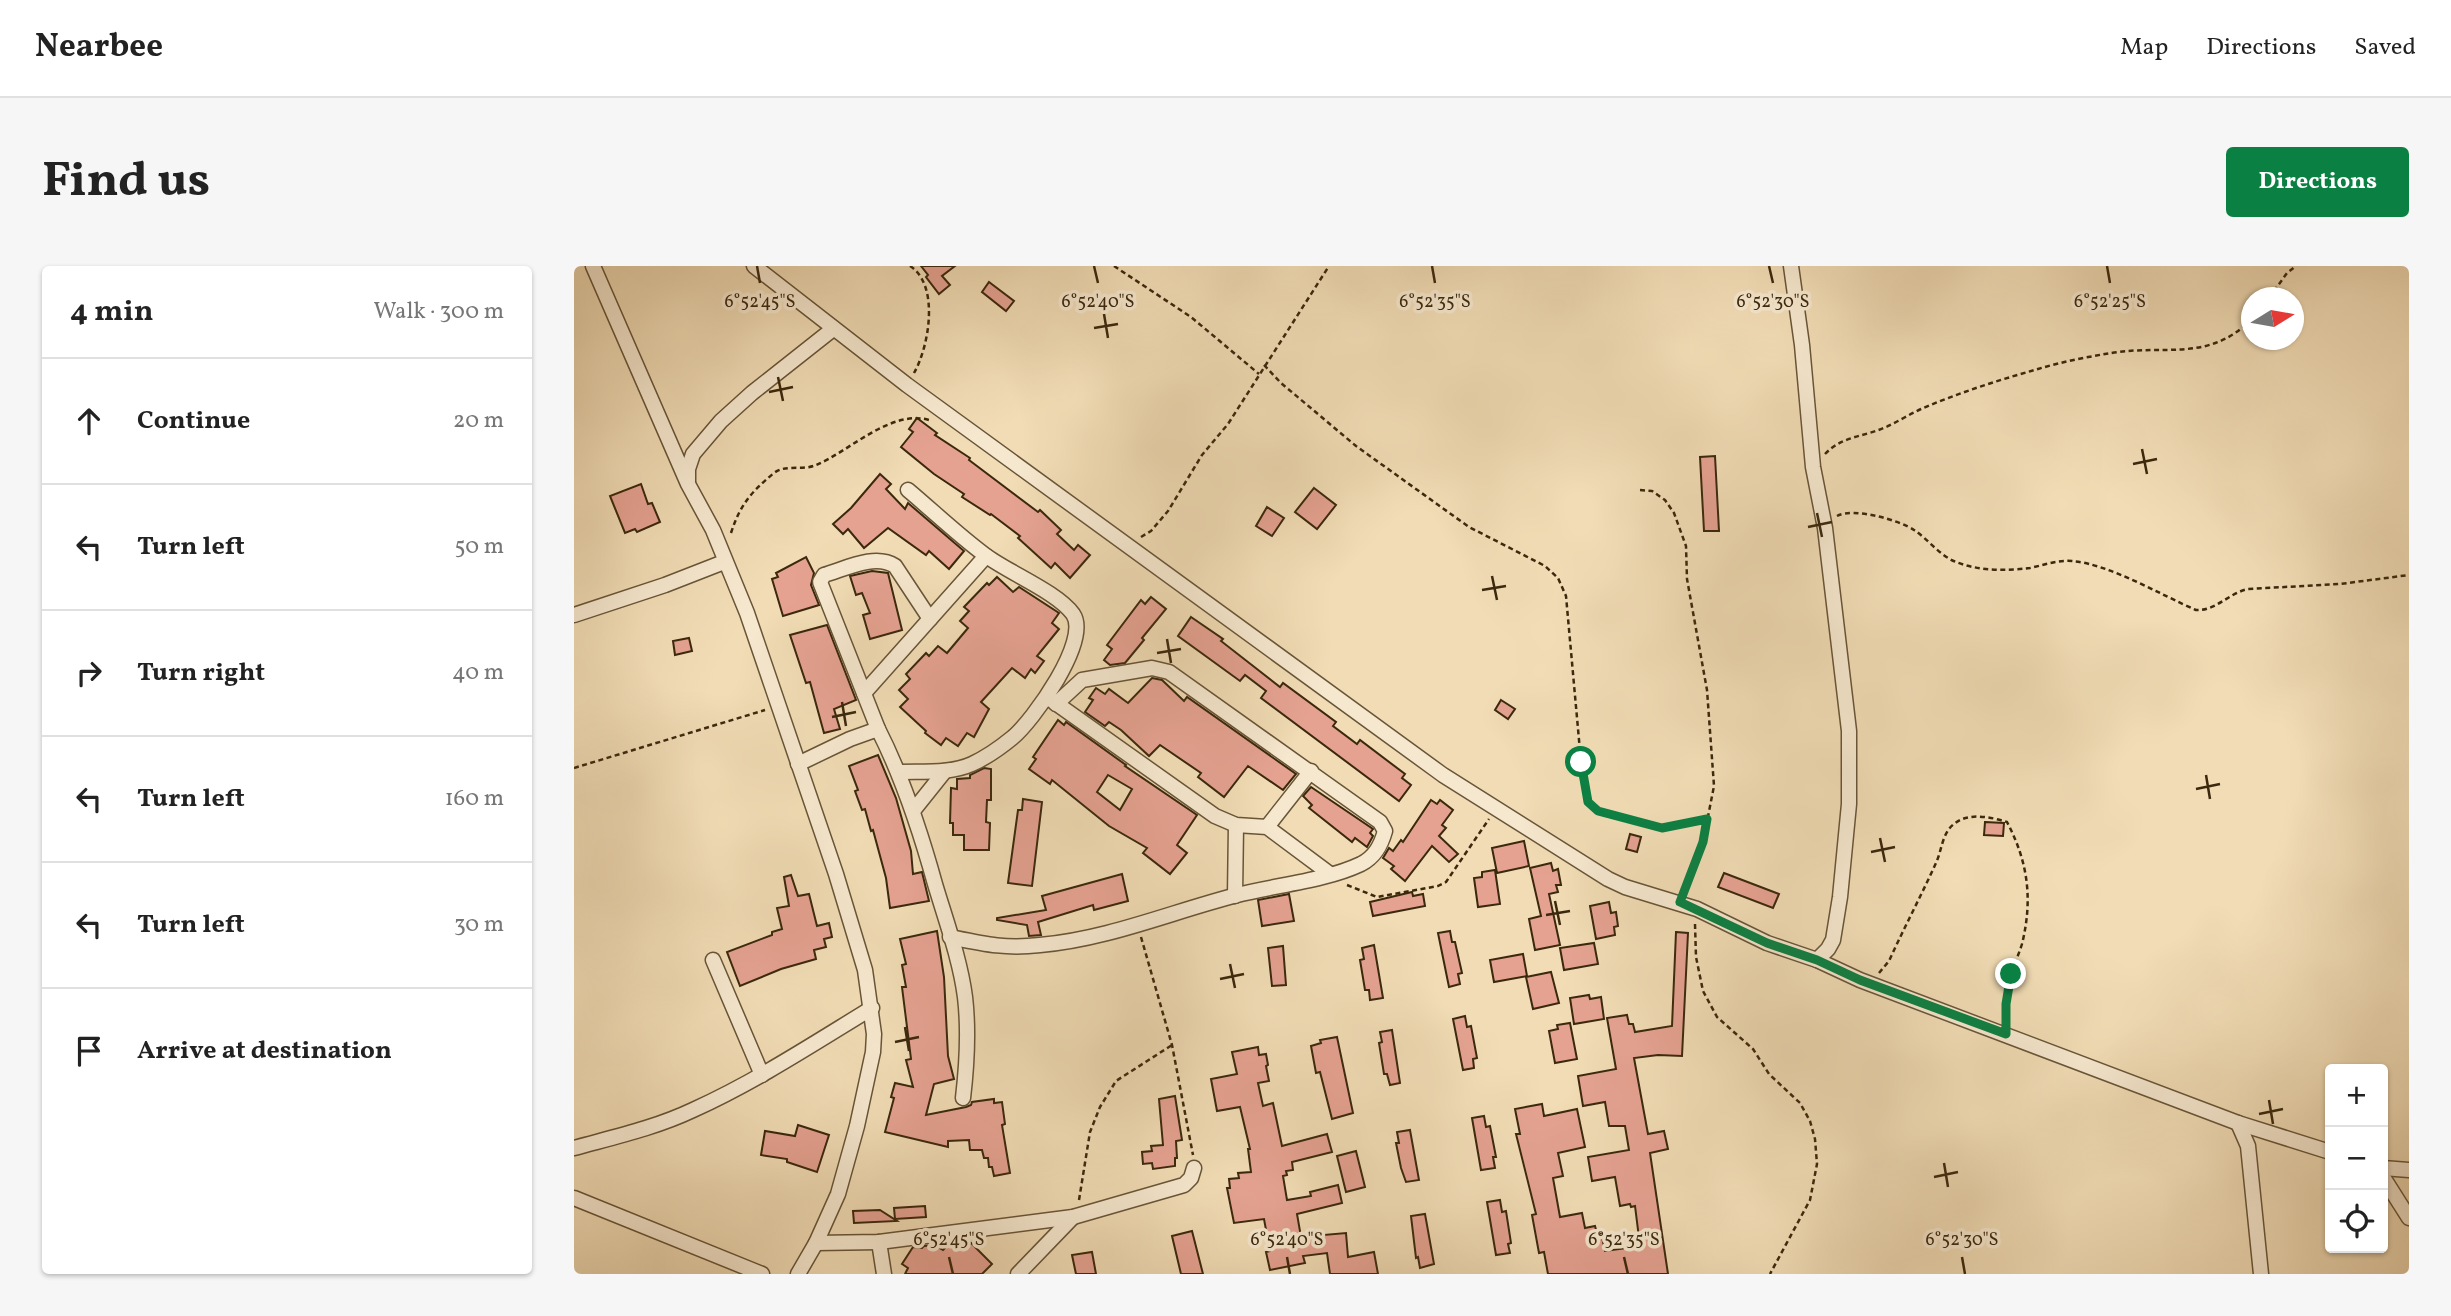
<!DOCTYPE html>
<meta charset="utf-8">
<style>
:root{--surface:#fff;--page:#f6f6f6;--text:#222;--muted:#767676;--line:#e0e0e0;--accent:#0b8043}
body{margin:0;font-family:Vollkorn,serif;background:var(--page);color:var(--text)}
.controls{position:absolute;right:21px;bottom:21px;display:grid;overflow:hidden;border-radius:7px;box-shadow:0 2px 5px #0004}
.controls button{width:63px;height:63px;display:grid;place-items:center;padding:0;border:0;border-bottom:2px solid var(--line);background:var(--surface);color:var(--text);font:35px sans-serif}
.compass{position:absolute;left:1667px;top:21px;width:63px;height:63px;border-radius:50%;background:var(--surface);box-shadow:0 2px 5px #0004;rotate:79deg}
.stop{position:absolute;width:21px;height:21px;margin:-16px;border:5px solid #0b8043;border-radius:50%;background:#fff}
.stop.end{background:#0b8043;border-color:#fff;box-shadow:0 2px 7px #0008}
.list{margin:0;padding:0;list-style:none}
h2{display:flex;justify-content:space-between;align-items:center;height:91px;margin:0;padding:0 28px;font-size:30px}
h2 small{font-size:23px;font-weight:400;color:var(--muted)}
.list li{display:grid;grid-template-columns:46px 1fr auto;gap:21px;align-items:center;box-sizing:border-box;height:126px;padding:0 28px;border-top:2px solid var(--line)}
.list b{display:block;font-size:26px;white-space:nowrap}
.list em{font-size:23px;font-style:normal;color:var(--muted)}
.icon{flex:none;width:38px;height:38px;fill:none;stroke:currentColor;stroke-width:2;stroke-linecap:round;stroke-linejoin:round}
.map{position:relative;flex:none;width:1835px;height:1008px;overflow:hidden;border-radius:7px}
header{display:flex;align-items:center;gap:42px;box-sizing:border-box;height:98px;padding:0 35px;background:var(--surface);border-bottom:2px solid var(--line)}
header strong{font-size:33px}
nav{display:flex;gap:38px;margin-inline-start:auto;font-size:24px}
.intro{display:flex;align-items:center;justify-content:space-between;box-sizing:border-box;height:168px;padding:0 42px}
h1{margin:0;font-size:49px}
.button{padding:18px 32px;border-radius:7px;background:var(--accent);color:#fff;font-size:24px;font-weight:700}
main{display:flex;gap:42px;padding:0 42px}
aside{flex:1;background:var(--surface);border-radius:7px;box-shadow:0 2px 5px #0004}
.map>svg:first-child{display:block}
</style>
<header>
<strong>Nearbee</strong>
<nav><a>Map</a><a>Directions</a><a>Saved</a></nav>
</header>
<div class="intro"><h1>Find us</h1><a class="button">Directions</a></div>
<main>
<aside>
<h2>4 min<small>Walk · 300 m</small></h2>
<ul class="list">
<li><svg class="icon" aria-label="ahead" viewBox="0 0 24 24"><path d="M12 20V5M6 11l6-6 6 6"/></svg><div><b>Continue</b></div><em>20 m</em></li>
<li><svg class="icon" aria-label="left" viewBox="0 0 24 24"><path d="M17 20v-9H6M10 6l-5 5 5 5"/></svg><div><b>Turn left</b></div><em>50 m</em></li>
<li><svg class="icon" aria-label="right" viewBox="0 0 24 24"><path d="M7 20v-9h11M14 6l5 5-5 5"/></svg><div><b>Turn right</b></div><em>40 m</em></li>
<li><svg class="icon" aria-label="left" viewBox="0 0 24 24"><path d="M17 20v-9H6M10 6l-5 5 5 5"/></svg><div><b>Turn left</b></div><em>160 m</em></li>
<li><svg class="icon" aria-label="left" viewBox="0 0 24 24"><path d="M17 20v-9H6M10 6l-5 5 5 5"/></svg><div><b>Turn left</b></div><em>30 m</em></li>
<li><svg class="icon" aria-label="arrive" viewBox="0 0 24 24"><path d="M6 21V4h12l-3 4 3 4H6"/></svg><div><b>Arrive at destination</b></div></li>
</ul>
</aside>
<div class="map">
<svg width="1835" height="1008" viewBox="0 0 1835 1008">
<rect width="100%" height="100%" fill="#f1dcb5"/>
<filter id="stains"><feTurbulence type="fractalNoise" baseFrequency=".00286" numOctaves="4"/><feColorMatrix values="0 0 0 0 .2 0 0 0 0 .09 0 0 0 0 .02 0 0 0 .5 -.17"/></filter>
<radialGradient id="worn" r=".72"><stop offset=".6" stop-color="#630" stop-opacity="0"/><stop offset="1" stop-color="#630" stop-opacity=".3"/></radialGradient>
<g fill="#e5a291" stroke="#3b280d" stroke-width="2" fill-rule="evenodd">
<path d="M347 0H381L368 10 376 19 365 28 352 11 354 9Z"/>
<path d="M415 16 440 35 432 45 408 26Z"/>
<path d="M343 152 363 167 361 169 396 192 395 194 464 246 466 244 487 264 483 268 500 284 504 279 516 289 496 312 481 297 477 302 444 272 446 270 417 248 416 249 388 231 390 228 360 208 327 181 339 166 335 163Z"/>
<path d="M1141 190 1145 265H1130L1126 191Z"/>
<path d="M306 208 317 218 312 223 331 243 334 237 390 285 375 303 355 285 352 289 314 262 290 282 274 263 269 268 259 258 277 242Z"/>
<path d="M67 218 74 238 78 237 86 256 63 266 61 263 51 267 36 230Z"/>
<path d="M740 222 762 239 743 263 721 246Z"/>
<path d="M693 241 710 252 698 270 682 260Z"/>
<path d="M232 291 240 307 237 319 245 339 209 350 198 313 204 311 202 307Z"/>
<path d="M298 305 314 307 328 364 296 373 289 349 296 347 288 327 282 329 276 310Z"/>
<path d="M423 311 439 326 445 321 485 347 478 357 485 363 463 390 470 395 461 407 457 403 451 412 438 402 407 436 415 443 400 471 393 467 384 480 372 472 367 479 351 467 352 465 326 441 334 433 325 424 336 413 332 408 352 387 355 390 364 380 373 387 394 362 386 355 395 345 390 341 413 317 415 319Z"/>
<path d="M577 331 592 343 568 372 570 374 551 397 536 399 530 394 538 383 533 379 567 334 571 338Z"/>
<path d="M617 351 649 373 647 375 706 421 709 417 762 456 759 460 783 478 786 474 831 508 828 512 837 519 825 535 687 432 692 425 671 409 666 415 604 370Z"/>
<path d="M253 359 282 434 260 443 266 463 250 467 236 416 232 417 216 369Z"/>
<path d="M115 372 118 385 101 389 99 375Z"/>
<path d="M578 412 588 414 610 435 613 431 722 508 709 524 674 500 650 531 624 511 627 507 586 479 575 490 547 464 535 456 531 460 511 446 519 434 515 432 522 422 531 428 535 423 554 437Z"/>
<path d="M927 434 941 443 934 453 921 444Z"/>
<path d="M484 454 490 459 492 456 552 499 551 500 623 549 603 579 613 587 596 608 569 587 573 582 535 560 478 514 476 518 455 503 462 493 459 491ZM534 509 558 523 546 544 523 526Z"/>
<path d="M304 489 322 532 337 585 339 608 348 606 355 635 316 642 312 612 299 564 297 565 291 543 288 544 281 525 284 524 275 500Z"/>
<path d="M410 502 417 503V534H413L412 556 416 557 415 584H390V569H379V557H376L377 522 383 523V513L396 512V509Z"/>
<path d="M737 521 799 563 796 567 799 570 793 581 781 572 778 576 735 542 738 539 729 530Z"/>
<path d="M449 533 468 536 458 620 434 617 444 544H448Z"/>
<path d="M857 534 863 538 866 534 879 544 868 559 872 562 865 570 884 588 875 596 858 580 831 615 817 603 820 600 809 592 815 582 819 585 827 574 829 576Z"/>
<path d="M1411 556 1430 557 1429 570 1410 569Z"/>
<path d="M1056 568 1067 571 1063 586 1052 583Z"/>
<path d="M950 575 955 600 923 607 918 582Z"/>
<path d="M977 597 979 605 984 603 987 619H982L984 626 975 628 986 679 961 684 955 653 967 650 956 602Z"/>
<path d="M921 604 926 638 904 641 900 612 908 611V606Z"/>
<path d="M1150 607 1205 628 1199 642 1144 621Z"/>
<path d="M548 608 554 635 520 644 519 639 464 656 467 669 455 670 453 659 423 654V652L472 644 468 630Z"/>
<path d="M217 609 224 630 235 628 243 660 255 657 258 671 250 673 252 681 240 684 242 693 207 703 166 720 153 686 198 669V666L208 663 203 642 215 640 210 611Z"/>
<path d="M838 626 839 630 849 628 851 640 799 650 796 636Z"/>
<path d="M715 628 720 655 688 660 684 634Z"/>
<path d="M1035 636 1037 647 1042 646 1044 660 1040 661 1041 669 1022 673 1016 640Z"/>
<path d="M363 665 370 711 374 790 380 813 360 818 352 849 392 841 397 839 398 836 420 833V837L428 836 431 858 428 859 436 907 420 910 418 901H415L414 892H410L408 884H396L395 874 374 875V881L311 866 320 832 317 831 321 817 339 821 332 794 337 793 328 721H332L328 699 332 698 326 673Z"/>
<path d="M876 665 878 676H881L888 707 884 708 886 718 875 721 864 667Z"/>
<path d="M1102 666 1114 667 1108 790 1084 789 1060 792 1074 868 1090 865 1094 883 1076 887 1094 1008H974L970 986 965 987 958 949 962 948 942 868H946L941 843 968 838 970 850 1003 843 1011 881 984 887 989 910 979 912 986 951 1008 947 1011 962 1021 960 1023 968 1027 967 1031 985 1061 981 1060 973 1065 972 1061 940 1057 941 1056 938 1046 940 1041 911 1018 915 1014 891 1055 884 1051 860H1035L1031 836 1009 840 1004 810 1042 803 1033 752 1053 749 1055 758H1059L1061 766 1098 760Z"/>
<path d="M1020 677 1024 698 990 704 986 682Z"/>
<path d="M800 679 809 732 796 734 795 724H791L786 694 790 693 788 682Z"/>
<path d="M709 680 712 719 698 720 694 682Z"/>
<path d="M949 688 953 710 920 716 916 694Z"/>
<path d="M977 706 985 737 959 743 952 711Z"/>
<path d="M1015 729 1016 733 1027 731 1030 753 1000 758 996 732Z"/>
<path d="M891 750 893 761 897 760 903 792 899 793 900 802 889 804 879 753Z"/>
<path d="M996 757 1003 793 981 797 975 765 984 763 983 759Z"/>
<path d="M818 764 826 817 816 819 813 808H810L805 777 808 776 806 766Z"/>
<path d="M763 771 779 847 758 853 746 806 742 807 737 780 747 777 746 774Z"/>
<path d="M684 781 685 789 692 788 694 799 692 800 695 815 684 817 689 840 699 837 708 880 753 868 758 886 718 896 719 904 712 905 713 909 709 910 713 934 737 930 736 926 764 919 768 937 723 948 727 971 772 967 774 991 800 986 804 1008H756L753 987 729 990 731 997 696 1004 692 986 696 985 690 953 660 957 653 922H656L655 913 665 912 664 907 677 906 674 883H676L666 841 643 845 637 813 663 808 658 786Z"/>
<path d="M601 830 608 874 602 875 603 892H601V900L579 903 578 897 569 898 568 886 578 885 577 880 589 879 585 833Z"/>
<path d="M910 850 912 861 916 860 922 891H919L921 902 907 904 898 852Z"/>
<path d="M224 859 255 869 243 906 213 896V893L187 889 191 865 221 870Z"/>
<path d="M836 864 845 914 832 916 827 902 822 877H825L823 866Z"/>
<path d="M782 885 791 921 772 926 763 890Z"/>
<path d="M926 934 928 946 932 945 937 977 934 978 936 987 922 989 913 936Z"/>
<path d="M351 940 352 951 321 953 320 942Z"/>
<path d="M306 944 323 955 280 957 279 945Z"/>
<path d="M851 948 860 998 846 1002 844 991 842 992 837 950Z"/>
<path d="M618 965 629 1008H607L598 970Z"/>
<path d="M389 975 394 980 397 977 418 998 408 1008H331L334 1002 328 998 339 981 348 982 350 980 360 979 369 984 376 977Z"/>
<path d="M518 986 522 1008H502L498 989Z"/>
</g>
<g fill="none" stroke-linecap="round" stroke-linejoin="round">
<g stroke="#685537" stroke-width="17">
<g id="minor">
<path d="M19 0 114 218 139 264 173 347 262 608 291 704 300 768 299 786 283 860 264 928 242 977 224 1008"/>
<path d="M180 0 333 119 869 509 1034 613 1051 621 1123 643 1193 677 1243 694 1286 714 1664 857 1756 886"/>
<path d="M1217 0 1228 79 1239 201 1251 262 1275 465V538L1266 631 1259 674 1254 683 1243 694"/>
<path d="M114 215V203L119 188 147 155 178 127 259 63"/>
<path d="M0 349 91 319 150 296"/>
<path d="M290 427 412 290"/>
<path d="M476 433 641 550 662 559 693 561 756 608"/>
<path d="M304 463 246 316 250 309C271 303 301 287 321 300L356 353"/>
<path d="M224 498 276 473 304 463C329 512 346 564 361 618 372 655 386 693 391 731 395 765 393 798 389 832"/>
<path d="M324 506C348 505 376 508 398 498 411 492 427 481 438 472 459 455 517 374 499 348 483 326 435 307 411 289 384 269 359 245 334 224"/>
<path d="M339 545 371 505"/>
<path d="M693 561 737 505"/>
<path d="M661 630 662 559"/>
<path d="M376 671C410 678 431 683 466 679 534 673 597 646 663 629 702 619 751 615 787 598 801 591 807 579 811 565L806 556 595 406 578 402 508 414 482 438"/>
<path d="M139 694 188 809"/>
<path d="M1664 857 1674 880 1687 1008"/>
<path d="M0 882C40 871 81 862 119 844 181 816 239 778 298 742"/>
<path d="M1809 902 1835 904"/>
<path d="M1809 911 1835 952"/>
<path d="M0 932 188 1008"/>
<path d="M305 976 310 1008"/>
<path d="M242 977 305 976 499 951 610 919 617 912 620 902"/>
<path d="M444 1008 499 951"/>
</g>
</g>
<g stroke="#3b280d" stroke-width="2.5" stroke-dasharray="5 3.5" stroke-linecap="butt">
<path d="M336 0C366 19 355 81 340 107"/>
<path d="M540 0 617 51 685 108"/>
<path d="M1695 32 1713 7 1722 0"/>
<path d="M690 99 707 117 782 180 895 261 971 300 984 312 992 330 1007 496 1014 536 1024 545 1064 555 1079 561 1088 562 1133 553"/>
<path d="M1251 188C1269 169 1292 171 1314 160 1325 155 1336 148 1347 143 1384 127 1425 114 1464 103 1487 96 1513 91 1537 87 1591 78 1634 97 1678 53"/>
<path d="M1066 224 1078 225 1091 234 1100 247 1112 280 1113 313 1133 424 1140 520 1129 576 1111 623"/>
<path d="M1263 250C1279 241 1325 254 1340 264 1354 273 1366 290 1382 296 1404 305 1433 305 1456 302 1470 299 1483 294 1498 295 1535 298 1587 329 1622 344 1642 345 1655 327 1674 323L1766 318 1835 309"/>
<path d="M157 267C166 239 177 226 200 207 211 198 229 205 242 199 276 185 317 143 355 154"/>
<path d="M567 271 577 265 594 245 628 189 654 158 755 0"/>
<path d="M0 502 191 444"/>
<path d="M773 619 803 631 864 620 872 616 915 553"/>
<path d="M1121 658 1122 691 1129 725 1143 751 1179 783 1195 808 1226 837 1236 855 1241 873 1243 898 1236 934 1196 1008"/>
<path d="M567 671 598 779 619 889"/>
<path d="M1305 707 1315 695C1330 662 1347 630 1362 597 1368 584 1368 567 1380 558 1394 546 1417 551 1433 556 1454 596 1459 633 1448 678 1444 691 1438 702 1435 715 1432 727 1432 740 1431 753"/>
<path d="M505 934 516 866 526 841 542 815 598 779"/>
</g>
<use href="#minor" stroke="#f6e8cf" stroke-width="14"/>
</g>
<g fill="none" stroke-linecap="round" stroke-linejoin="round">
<path stroke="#0b8043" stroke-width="9" d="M1007 496 1014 536 1024 545 1088 562 1133 553 1129 576 1106 636 1193 677 1243 694 1286 714 1432 768V738L1437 708"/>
</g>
<path fill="none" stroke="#3b280d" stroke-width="2.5" d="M183 0 186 17M520 0 524 17M858 0 861 17M1195 0 1199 17M1533 0 1536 17M530 48 534 72M520 62 544 58M204 111 209 135M195 126 219 121M1568 183 1573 208M1559 198 1583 193M1243 247 1248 271M1234 261 1258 256M918 310 923 334M908 324 932 320M593 373 597 397M583 387 607 383M268 436 272 460M258 451 282 446M1632 509 1636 533M1622 523 1646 518M1306 572 1311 596M1297 586 1321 581M981 635 986 659M972 649 996 645M656 698 661 722M646 713 670 708M331 761 335 785M321 776 345 771M1695 834 1699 858M1685 848 1709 843M1370 897 1374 921M1360 911 1384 906M375 991 379 1008M713 991 716 1008M1050 991 1054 1008M1388 991 1391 1008"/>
<g font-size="18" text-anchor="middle" fill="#3b280d" stroke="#f6e8cf" stroke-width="7" stroke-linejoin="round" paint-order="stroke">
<text x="186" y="41">6°52'45"S</text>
<text x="524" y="41">6°52'40"S</text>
<text x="861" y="41">6°52'35"S</text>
<text x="1199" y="41">6°52'30"S</text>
<text x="1536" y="41">6°52'25"S</text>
<text x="375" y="979">6°52'45"S</text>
<text x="713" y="979">6°52'40"S</text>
<text x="1050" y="979">6°52'35"S</text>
<text x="1388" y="979">6°52'30"S</text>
</g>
<rect width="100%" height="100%" filter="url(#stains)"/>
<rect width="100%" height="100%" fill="url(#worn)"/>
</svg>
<div class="controls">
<button>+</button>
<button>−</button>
<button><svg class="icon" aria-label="locate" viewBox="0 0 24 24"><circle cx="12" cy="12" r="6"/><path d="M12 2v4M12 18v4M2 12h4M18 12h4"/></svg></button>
</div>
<svg class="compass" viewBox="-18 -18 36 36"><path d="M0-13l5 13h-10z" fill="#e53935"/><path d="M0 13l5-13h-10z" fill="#767676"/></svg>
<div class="stop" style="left:1007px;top:496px"></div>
<div class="stop end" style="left:1437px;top:708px"></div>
</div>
</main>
